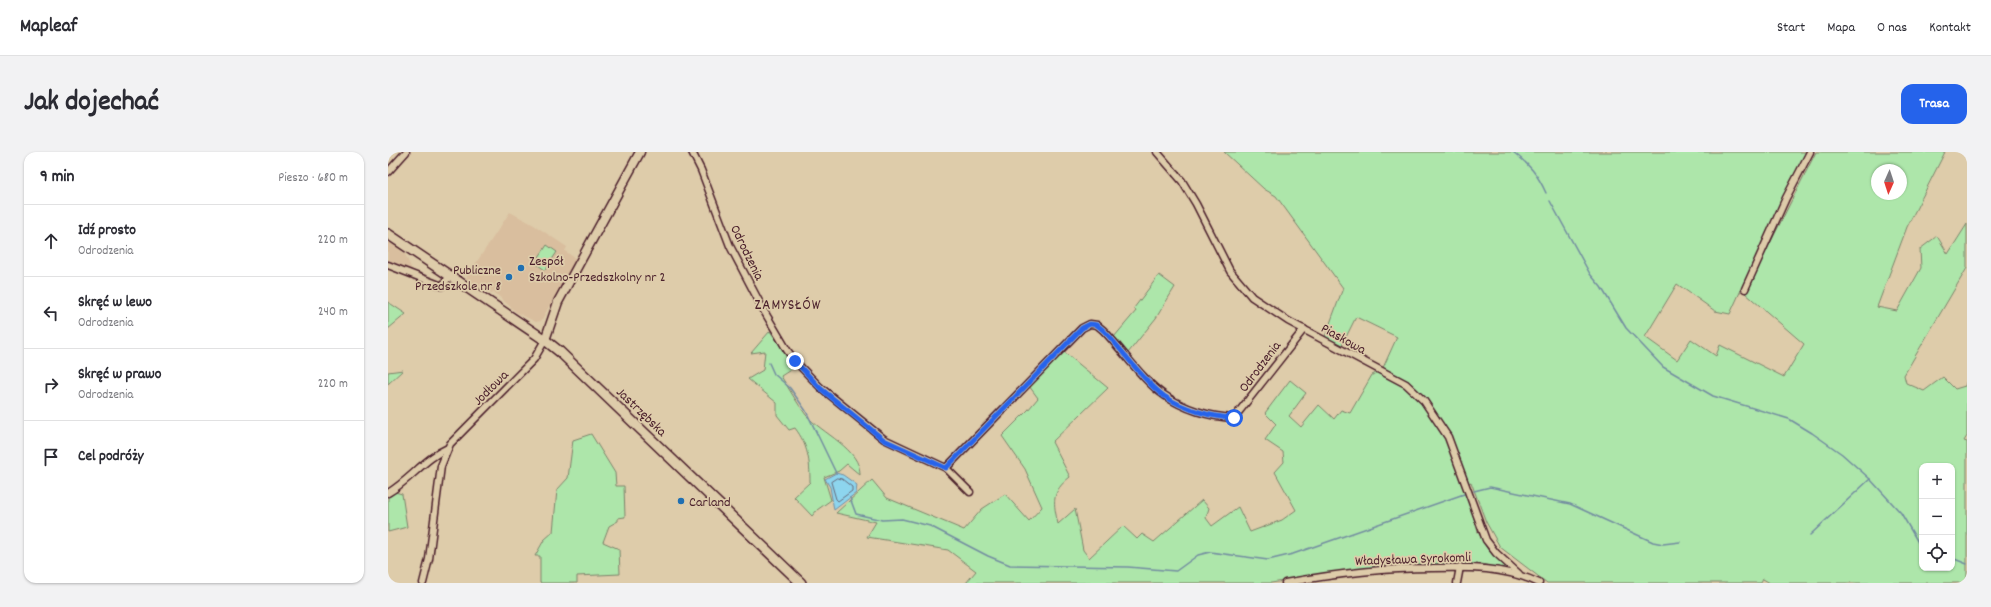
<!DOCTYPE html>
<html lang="pl">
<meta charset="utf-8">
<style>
:root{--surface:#fff;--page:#f2f2f3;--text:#2b2b33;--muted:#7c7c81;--line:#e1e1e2;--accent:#2563eb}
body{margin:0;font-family:Dekko,sans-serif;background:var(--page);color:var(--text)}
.controls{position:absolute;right:12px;bottom:12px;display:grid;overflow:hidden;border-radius:8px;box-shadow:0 1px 3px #0004}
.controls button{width:36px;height:36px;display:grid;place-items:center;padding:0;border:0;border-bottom:1px solid var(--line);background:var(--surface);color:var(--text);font:20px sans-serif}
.compass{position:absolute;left:1483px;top:12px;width:36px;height:36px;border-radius:50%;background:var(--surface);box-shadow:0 1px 3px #0004;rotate:183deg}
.stop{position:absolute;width:12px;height:12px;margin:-9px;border:3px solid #2563eb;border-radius:50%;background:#fff}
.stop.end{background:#2563eb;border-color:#fff;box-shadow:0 1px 4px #0008}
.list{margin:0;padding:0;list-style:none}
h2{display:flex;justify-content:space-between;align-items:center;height:52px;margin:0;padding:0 16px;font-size:17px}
h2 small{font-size:13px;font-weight:400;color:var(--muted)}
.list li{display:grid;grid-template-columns:26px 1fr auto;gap:12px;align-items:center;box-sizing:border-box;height:72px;padding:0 16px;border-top:1px solid var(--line)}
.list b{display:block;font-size:15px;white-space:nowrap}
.list p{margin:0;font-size:13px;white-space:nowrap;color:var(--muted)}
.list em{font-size:13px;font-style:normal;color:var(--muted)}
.icon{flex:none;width:22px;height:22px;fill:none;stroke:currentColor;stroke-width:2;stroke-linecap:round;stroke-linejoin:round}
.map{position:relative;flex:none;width:1579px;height:431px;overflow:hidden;border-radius:12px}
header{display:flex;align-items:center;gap:24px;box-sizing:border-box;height:56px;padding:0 20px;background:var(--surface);border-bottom:1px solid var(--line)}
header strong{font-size:19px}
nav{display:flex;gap:22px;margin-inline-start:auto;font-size:14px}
.intro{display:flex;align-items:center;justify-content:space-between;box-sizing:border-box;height:96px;padding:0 24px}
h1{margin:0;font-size:28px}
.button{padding:10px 18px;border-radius:12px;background:var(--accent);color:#fff;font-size:14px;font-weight:700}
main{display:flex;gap:24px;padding:0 24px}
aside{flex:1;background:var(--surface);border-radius:12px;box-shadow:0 1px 3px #0004}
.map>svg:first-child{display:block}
</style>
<header>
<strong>Mapleaf</strong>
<nav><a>Start</a><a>Mapa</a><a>O nas</a><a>Kontakt</a></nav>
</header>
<div class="intro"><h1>Jak dojechać</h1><a class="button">Trasa</a></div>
<main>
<aside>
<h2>9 min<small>Pieszo · 680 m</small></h2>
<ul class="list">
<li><svg class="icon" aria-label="ahead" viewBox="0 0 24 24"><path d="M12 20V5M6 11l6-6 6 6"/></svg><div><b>Idź prosto</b><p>Odrodzenia</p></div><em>220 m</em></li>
<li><svg class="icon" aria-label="left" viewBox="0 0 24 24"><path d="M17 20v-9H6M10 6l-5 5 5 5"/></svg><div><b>Skręć w lewo</b><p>Odrodzenia</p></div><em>240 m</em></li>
<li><svg class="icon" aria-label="right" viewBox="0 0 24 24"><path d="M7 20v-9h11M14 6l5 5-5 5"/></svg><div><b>Skręć w prawo</b><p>Odrodzenia</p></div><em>220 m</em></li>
<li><svg class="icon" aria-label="arrive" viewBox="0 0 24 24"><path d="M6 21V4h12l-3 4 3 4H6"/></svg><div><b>Cel podróży</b></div></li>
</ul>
</aside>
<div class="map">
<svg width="1579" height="431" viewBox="0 0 1579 431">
<rect width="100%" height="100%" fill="#deccaa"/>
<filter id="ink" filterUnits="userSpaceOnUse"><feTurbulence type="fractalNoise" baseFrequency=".025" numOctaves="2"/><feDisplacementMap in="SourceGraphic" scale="8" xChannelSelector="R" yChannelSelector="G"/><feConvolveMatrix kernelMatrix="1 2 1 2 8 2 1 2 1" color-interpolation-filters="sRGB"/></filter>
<g filter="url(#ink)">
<g fill="#d9be9e">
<path d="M122 60 146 73 179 95 177 99 188 107 153 169 148 170 128 160 105 139 104 141 91 135 78 126Z"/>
<path d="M0 87 17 102 25 120 0 110Z"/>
</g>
<g fill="#ade6aa" stroke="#7c826a" fill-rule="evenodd">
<path d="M836 0H1419L1375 90 1342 162 1327 159 1289 132 1257 185 1289 208 1303 187 1328 204 1332 193 1396 225 1416 192 1357 141 1428 0H1557L1519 75 1489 155 1509 159 1533 116 1532 97 1549 84 1560 102 1579 72V116L1516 223 1518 231 1536 239 1555 225 1567 237 1577 234 1579 228V284L1576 289 1579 290V431H1382L1375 427 1373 431H1159L1112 395 1098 370 1083 330 1076 333 1090 380 1100 398 1121 417 1119 419 1094 412 987 415 883 431H578L588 419 560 398 479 385 488 370 448 361 484 328 499 346 576 378 594 357 617 342 641 369 654 355 637 317 614 284 640 258 650 246 641 234 675 199 720 236 664 290 682 325C663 340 665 350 670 372L687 357 695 398 701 406 735 374 749 387 754 382 766 390 814 348 821 356 818 366 824 374 850 355 862 380 894 368 908 358 887 320 896 310 895 300 877 288 888 272 877 261 902 228 918 241 901 264 913 275 931 253 946 267 953 258 962 261 984 223 994 218 1009 185 968 165 953 195 937 185 955 136 888 44 876 37ZM1489 18H1513V42H1489ZM1534 314H1564V416H1534Z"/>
<path d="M159 93 169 100 157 118 147 111Z"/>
<path d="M771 123 787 135 768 166 740 201 726 185 748 159 746 156Z"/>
<path d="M0 150 18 162 0 177Z"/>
<path d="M382 179 407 215 393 224C401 237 409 251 418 263 433 281 473 297 472 323L459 312 451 319 436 325 443 348 429 358 424 364 406 345 422 330C422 309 420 293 407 276L401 278 389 263V251L360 227 375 218 377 199 363 201Z"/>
<path d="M15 218 0 232V220Z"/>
<path d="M203 282 227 321 228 334H236L237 365 230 366V369L221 374 215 390 231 397 232 422 189 424V431H152V404H147L156 388 165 380 169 338 180 326 185 288Z"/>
<path d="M7 340 14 342 19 375 0 380V344Z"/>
</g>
<path fill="#8dd5ee" stroke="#728ca0" d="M448 321 455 323 469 333 468 341 446 358 442 335 437 327Z"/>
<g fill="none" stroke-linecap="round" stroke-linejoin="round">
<path stroke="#656879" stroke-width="1" d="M449 326 454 327 464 335V339L450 349 448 347 443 330Z"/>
<g stroke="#728ca0" stroke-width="1.5">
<path d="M1125 0C1141 12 1150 23 1158 41"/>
<path d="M1162 49 1202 122 1213 135 1238 176 1275 215 1325 244 1401 267 1424 281 1454 302 1482 327 1513 361 1531 392 1534 394"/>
<path d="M381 211 386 222 402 236 418 259 448 321"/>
<path d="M1086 339 1102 335 1182 352 1265 390 1275 392 1292 390"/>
<path d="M462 346 468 362 494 368 514 367 542 374 600 404 622 413 740 415 788 419 810 403 822 400 880 408 905 402 1076 342"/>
<path d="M1422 383 1482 327"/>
<path d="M1564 406 1579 412"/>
</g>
<g stroke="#4a1f2b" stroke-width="9">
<g id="minor">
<path d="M304 0 313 18 342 94 376 159 399 198 407 209 432 235 496 287 558 316 582 340"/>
<path d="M769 0 794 29 808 52 842 119 864 145 900 169 1018 232 1036 249 1060 285 1098 388 1108 401 1131 422"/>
<path d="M0 20 18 0"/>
<path d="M0 113 54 134 62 124"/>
<path d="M1357 137 1398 46 1422 0"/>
<path d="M558 316 694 176 702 172 709 173 715 178C733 196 756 230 776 243 796 257 822 265 846 266L916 177"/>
<path d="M0 341C22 328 37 306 60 296"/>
<path d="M35 431 41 407 53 314 62 292 146 207 157 188"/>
<path d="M897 431C946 422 994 416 1044 416 1081 415 1117 415 1151 431"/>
<path d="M1069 431 1072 415"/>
</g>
</g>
<g stroke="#4a1f2b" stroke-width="11">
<path id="tertiary" d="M157 188 170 150 252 0"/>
</g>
<g stroke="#4a1f2b" stroke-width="12">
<path id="secondary" d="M0 82 157 188 172 200 413 431"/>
</g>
<use href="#minor" stroke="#deccaa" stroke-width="6"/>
<use href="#tertiary" stroke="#deccaa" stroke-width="8"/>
<use href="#secondary" stroke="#deccaa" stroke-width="9"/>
</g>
</g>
<g fill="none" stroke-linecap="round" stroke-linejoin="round" filter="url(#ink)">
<path stroke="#2563eb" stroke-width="5" d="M407 209 432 236 496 288 558 316 694 176 702 172 709 173 715 178C733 196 756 230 776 244 796 257 822 265 846 266"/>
</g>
<g fill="#1f6fb2" stroke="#deccaa" stroke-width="1.5">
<circle cx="133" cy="116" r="4"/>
<circle cx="121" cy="125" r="4"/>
<circle cx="293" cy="349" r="4"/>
</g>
<g text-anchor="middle" stroke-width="3.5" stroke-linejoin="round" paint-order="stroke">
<g font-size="14" fill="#4a1f2b" stroke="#deccaa">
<text transform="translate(360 100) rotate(64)" y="5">Odrodzenia</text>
<text transform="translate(956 186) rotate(29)" y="5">Piaskowa</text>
<text transform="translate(871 214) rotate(-53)" y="5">Odrodzenia</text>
<text transform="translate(102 235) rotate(-45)" y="5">Jodłowa</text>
<text transform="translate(254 259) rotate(44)" y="5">Jastrzębska</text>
<text transform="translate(1025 406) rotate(-2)" y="5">Władysława Syrokomli</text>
</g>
<g font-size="14" fill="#4a1f2b" stroke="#deccaa" text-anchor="start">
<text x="141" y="113">Zespół<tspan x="141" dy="16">Szkolno-Przedszkolny nr 2</tspan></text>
<text x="113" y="122" text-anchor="end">Publiczne<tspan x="113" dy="16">Przedszkole nr 8</tspan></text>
<text x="301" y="354">Carland</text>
</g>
<g font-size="15" letter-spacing="1" fill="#4a1f2b" stroke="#deccaa">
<text x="400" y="157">ZAMYSŁÓW</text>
</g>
</g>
</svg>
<div class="controls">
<button>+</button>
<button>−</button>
<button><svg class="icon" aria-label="locate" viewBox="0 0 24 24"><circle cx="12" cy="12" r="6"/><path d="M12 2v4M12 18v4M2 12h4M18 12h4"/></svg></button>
</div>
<svg class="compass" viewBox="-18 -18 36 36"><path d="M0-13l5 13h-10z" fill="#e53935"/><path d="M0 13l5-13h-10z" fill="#7c7c81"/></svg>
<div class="stop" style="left:846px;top:266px"></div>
<div class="stop end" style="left:407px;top:209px"></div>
</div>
</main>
